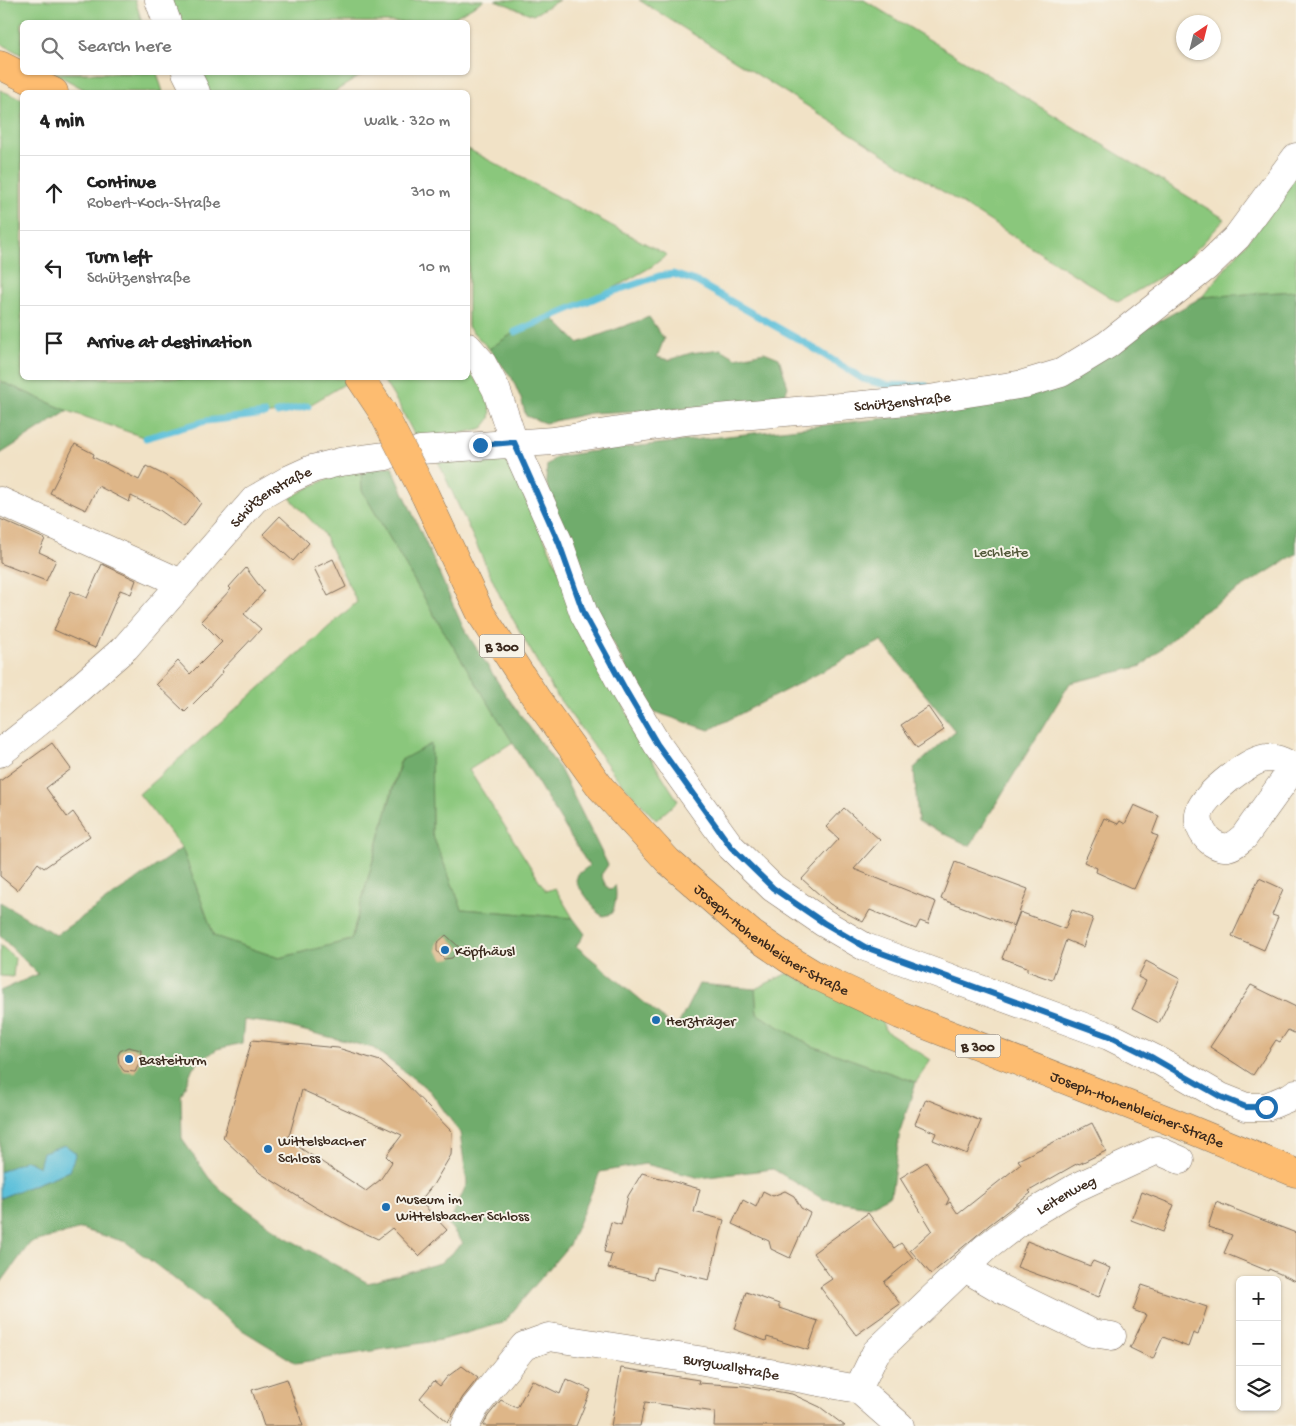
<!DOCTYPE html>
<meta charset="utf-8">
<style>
:root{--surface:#fff;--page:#f6f6f6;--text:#222;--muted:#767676;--line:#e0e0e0}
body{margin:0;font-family:"Gochi Hand",sans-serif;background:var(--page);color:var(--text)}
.controls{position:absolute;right:15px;bottom:15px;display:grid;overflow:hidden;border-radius:8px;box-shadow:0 1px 4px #0004}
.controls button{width:45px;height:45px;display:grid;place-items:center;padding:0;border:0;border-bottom:1px solid var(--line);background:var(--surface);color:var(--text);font:25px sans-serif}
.compass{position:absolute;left:1176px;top:15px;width:45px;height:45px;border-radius:50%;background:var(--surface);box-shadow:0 1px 4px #0004;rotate:35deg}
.stop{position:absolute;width:15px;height:15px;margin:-11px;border:4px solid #1f6fb2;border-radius:50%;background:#fff}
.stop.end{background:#1f6fb2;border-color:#fff;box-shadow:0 1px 5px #0008}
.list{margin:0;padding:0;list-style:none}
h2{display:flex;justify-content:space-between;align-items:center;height:65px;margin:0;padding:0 20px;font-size:21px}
h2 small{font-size:16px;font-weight:400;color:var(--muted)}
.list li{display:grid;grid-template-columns:32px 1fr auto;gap:15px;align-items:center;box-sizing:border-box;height:75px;padding:0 20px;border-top:1px solid var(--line)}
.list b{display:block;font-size:19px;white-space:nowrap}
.list p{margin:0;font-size:16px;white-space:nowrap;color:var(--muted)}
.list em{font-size:16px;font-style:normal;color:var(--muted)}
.icon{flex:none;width:28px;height:28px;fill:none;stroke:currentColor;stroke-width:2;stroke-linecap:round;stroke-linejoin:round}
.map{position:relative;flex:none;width:1296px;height:1426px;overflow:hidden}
.search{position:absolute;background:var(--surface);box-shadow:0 1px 4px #0004;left:20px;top:20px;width:450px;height:55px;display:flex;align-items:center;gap:12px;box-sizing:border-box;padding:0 18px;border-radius:8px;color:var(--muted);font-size:19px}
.panel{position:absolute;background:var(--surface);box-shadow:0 1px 4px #0004;left:20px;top:90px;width:450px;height:290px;border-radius:8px}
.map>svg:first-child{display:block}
</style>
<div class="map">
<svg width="1296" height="1426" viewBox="0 0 1296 1426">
<rect width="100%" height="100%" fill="#f7f3e8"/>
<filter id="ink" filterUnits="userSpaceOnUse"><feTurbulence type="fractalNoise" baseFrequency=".02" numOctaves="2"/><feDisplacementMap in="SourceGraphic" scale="10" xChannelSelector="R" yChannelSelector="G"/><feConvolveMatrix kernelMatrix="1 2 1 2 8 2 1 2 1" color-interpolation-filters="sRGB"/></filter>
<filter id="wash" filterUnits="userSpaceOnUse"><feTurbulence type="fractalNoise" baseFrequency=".0096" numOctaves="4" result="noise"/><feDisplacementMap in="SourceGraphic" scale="20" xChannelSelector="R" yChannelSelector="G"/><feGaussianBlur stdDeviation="1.12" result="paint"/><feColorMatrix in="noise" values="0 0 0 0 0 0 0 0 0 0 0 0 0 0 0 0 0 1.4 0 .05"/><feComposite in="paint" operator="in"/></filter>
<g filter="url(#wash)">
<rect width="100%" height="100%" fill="#f1e2c6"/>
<g fill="#8ac77c" stroke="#62784d">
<path d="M0 0H135L142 22H22V55L0 43Z"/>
<path d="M170 0H484L446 22H178Z"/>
<path d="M495 0H559L533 15Z"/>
<path d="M639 0H864L1225 219 1183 264 1118 302Z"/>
<path d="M54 73H157L163 92H89Z"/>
<path d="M198 73H365L334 92H209Z"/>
<path d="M0 90 22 99V378H345L348 382 308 406 289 412 206 421 146 438 68 411 0 381Z"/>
<path d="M468 149 667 255 651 267 600 296 515 332 489 349 468 327Z"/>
<path d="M1296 176V291L1202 297 1268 216Z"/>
<path d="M468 371C479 381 494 402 490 418 489 421 485 425 483 428L419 444 399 405 382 378H468Z"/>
<path d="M505 456 642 744 678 801 656 820 617 778 554 692 501 598 437 459Z"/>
<path d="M361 470 362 490 437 620 513 742 469 770 546 891 555 888 573 918 462 909 432 834 431 745 400 761 351 940 279 958 214 936 182 848 139 794 357 602 323 533 290 498C312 485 335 474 361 470Z"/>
<path d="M0 945 15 958 13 977 0 976Z"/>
<path d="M788 973 881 1019 885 1030 931 1060 916 1082 812 1046 757 1014 755 989Z"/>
</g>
<g fill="#6fac6c" stroke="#556b45" fill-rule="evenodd">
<path d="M1296 291V554L1198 615 1142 666 1070 683 970 846 918 821 914 768 955 731 881 641 709 730 649 710 594 609 550 498 546 480 547 465 556 457 587 452 931 413 1026 396 1202 297Z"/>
<path d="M551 316 578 343 649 317 664 339 657 357 669 360 691 353 721 349 736 358 764 352 779 358 788 387 781 404 591 413 545 423 526 416 521 399 512 378 489 349 515 332Z"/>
<path d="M0 381 68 411 0 454Z"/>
<path d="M392 467 463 627 506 695 560 769 608 865 601 875 606 886 611 890 615 885C617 894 616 906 611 914L603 916 598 913 577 884 576 880 578 874 589 866 437 620 362 490 361 470Z"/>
<path d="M431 744 432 834 462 909 573 918 585 934 576 946 676 1029 699 984 755 989 757 1014 812 1046 916 1082 900 1131 891 1195 869 1206 823 1199 773 1169 700 1178 645 1164 600 1172 569 1245 503 1323 441 1340 296 1363 239 1328 126 1242 81 1229 30 1243 0 1284V1198L69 1171 39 1167 26 1160 0 1172V991L38 974 0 936V902L56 935 182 848 214 936 279 958 351 940 401 760ZM244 1020 277 1024 373 1048 430 1091 460 1133 467 1183 449 1225 463 1243 440 1263 368 1283 285 1237 226 1194 209 1178 182 1139 181 1096 193 1067 217 1049 242 1043Z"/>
</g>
<path fill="#5cc0da" stroke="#4c757c" d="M65 1145 76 1153 69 1171 0 1198V1172L26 1160 39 1167 43 1152Z"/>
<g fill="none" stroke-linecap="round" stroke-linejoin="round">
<g stroke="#5cc0da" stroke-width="7">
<path d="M515 332 600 296 659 276 673 274 695 281 805 343 863 379 886 385 926 386"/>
<path d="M277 413 308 406"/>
<path d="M146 438 206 421 265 414"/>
</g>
</g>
<g id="blocks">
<g fill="#deb688" fill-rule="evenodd">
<path d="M75 444 94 454 93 457 139 480 146 466 178 482 193 493 201 503 184 527 158 509 131 496 129 502 98 486 86 510 50 493Z"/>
<path d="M280 516 309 543 293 561 263 534Z"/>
<path d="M0 519 45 539 39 552 56 560 46 581 0 563Z"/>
<path d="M333 559 346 587 328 596 314 568Z"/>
<path d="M102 564 136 580 131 594 120 590 95 648 54 630 71 591 87 598Z"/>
<path d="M246 568 264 592 244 614 261 629 222 670 223 672 207 690 185 712 156 684 178 661 190 674 222 642 201 621 231 589 229 587Z"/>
<path d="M928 707 944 730 917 748 901 725Z"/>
<path d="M52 743 71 769 46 788 67 817 73 812 90 836 44 868 38 863 17 890 0 876V781Z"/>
<path d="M1134 805 1159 816 1152 834 1158 836 1134 889 1096 872 1097 868 1084 862 1104 818 1118 824 1120 821 1125 824Z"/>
<path d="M844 808 880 840 854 869 936 902 928 924 920 921 916 929 870 910 863 922 830 904 802 879 839 839 826 827Z"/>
<path d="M955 862 1028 889 1014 926 941 899Z"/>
<path d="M1259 878 1283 889 1272 915 1278 917 1264 950 1232 936Z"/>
<path d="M1072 910 1093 918 1083 947 1066 940 1052 980 1027 971V967L1002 958 1020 912 1065 929Z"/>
<path d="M446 935 460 948 452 958 444 959 437 951V943Z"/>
<path d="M1146 961 1180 979 1159 1023 1132 1009 1146 981 1138 977Z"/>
<path d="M1251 985 1296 1007V1034L1288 1030 1280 1042 1276 1040 1253 1075 1210 1047Z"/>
<path d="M252 1040 338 1048 380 1061 403 1081 452 1132 451 1155 433 1185 420 1201 447 1230 419 1256 392 1228 378 1239 354 1228 315 1207 260 1173 223 1138ZM302 1090 402 1135 386 1156 392 1162 380 1180 366 1191 288 1140Z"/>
<path d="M128 1047 141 1050 140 1062 135 1072 124 1071 119 1064 118 1055 120 1051Z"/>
<path d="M926 1099 981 1121 967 1154 933 1140 936 1133 915 1124Z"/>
<path d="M1092 1123 1106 1151 1079 1164 1078 1163 1029 1191 1031 1193 989 1225 931 1274 910 1250 932 1230 900 1178 926 1162 949 1199 946 1205 950 1202 958 1214 1021 1164 1018 1160Z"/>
<path d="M642 1173 700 1189 694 1212 724 1220 709 1280 656 1267 653 1279 608 1268 612 1254 604 1252 611 1222 621 1225 628 1196Z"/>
<path d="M763 1191 773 1196 785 1191 794 1196 801 1208 810 1213 790 1258 771 1249 769 1241 732 1224 743 1200 756 1207Z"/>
<path d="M1142 1192 1174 1205 1163 1232 1131 1220Z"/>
<path d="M1216 1202 1296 1233V1281L1269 1269 1268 1271 1224 1253 1232 1235 1208 1227Z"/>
<path d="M868 1213 894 1248 901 1243 913 1258 884 1282 900 1304 856 1335 820 1287 832 1279 813 1253Z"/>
<path d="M1027 1241 1090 1266 1093 1261 1110 1268 1099 1297 1017 1267Z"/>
<path d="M1142 1285 1207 1307 1198 1335 1193 1333 1188 1347 1163 1337 1153 1359 1130 1348 1146 1315 1133 1310Z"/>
<path d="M746 1292 779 1304V1308L818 1321 808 1350 767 1337 766 1341 734 1329Z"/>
<path d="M462 1366 478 1378 463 1397 448 1422 420 1398 434 1381 440 1386 447 1377Z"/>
<path d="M621 1368 699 1380 698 1383 745 1386 792 1394 820 1407 845 1426H714L715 1412 645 1402 640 1426H611Z"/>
<path d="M287 1379 303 1426H264L252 1390Z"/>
<path d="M566 1379 591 1390 576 1426H483L488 1416 501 1400 517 1408 532 1380 560 1394Z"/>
</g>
</g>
</g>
<g filter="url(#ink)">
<use href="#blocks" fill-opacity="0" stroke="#7b6a59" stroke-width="1"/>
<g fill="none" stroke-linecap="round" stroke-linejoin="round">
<g stroke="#7b6a59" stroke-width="29">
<g id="minor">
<path d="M159 0 167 22"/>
<path d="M186 72 196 92"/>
<path d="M468 347 482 363 496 389 514 443 559 543 584 614 625 691 657 744 731 847 773 888 824 923 865 947 1109 1036 1161 1062 1221 1097 1246 1107H1266L1290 1097 1296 1093"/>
<path id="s1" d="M420 450 553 441 685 421 929 399 1024 384 1061 373 1107 345 1206 267 1237 237 1296 157"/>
<path d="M0 501 181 583"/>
<path id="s2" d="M0 753 59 706 126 647 255 499 290 479 312 469 340 462 386 456"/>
<path d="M1294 767 1244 837C1239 841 1234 846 1228 847 1210 849 1194 827 1200 810 1206 794 1250 758 1268 758 1276 757 1287 764 1294 767L1296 768"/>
<path d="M965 1268 1001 1289 1092 1333 1112 1336"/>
<path id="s3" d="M858 1389 876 1352 984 1249 1026 1217 1075 1188 1157 1150 1180 1160"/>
<path id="s4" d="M465 1426 475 1407 524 1346 549 1337 698 1360 858 1389 900 1426"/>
</g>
</g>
<g stroke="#7b6a59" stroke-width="29">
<g id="major">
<path d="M0 65 54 92"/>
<path d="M360 378 382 411"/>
<path id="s5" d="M424 493 481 614 536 698 601 788 668 861 752 934 787 958 815 975 900 1015 1175 1123 1296 1173"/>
</g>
</g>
<use href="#minor" stroke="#fff" stroke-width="28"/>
<use href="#major" stroke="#fdbc70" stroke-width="28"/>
<g stroke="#7b6a59" stroke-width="29" stroke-linecap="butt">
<path id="major-bridge" d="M382 411 424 493"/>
</g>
<use href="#major-bridge" stroke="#fdbc70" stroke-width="28"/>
</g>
</g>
<g fill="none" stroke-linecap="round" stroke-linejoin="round" filter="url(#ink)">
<path stroke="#1f6fb2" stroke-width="6" d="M480 445 514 442 559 543 584 614 626 691 657 744 731 847 773 888 824 923 865 947 1109 1036 1153 1058 1221 1097 1246 1107H1266"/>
</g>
<g fill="#1f6fb2" stroke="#f7f3e8" stroke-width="2">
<circle cx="445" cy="950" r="5"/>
<circle cx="656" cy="1020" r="5"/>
<circle cx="129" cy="1059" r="5"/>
<circle cx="268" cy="1149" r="5"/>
<circle cx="386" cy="1207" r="5"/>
</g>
<g text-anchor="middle" stroke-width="4" stroke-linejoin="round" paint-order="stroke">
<g fill="#f7f3e8" stroke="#73665b" stroke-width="1">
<rect x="479.5" y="634.5" width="45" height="23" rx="4"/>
<rect x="955.5" y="1034.5" width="45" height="23" rx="4"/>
</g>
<g font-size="14" font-weight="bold" fill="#3b2a1e">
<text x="502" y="651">B 300</text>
<text x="978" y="1051">B 300</text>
</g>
<g font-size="15" fill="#3b2a1e" stroke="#f7f3e8">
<text dy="5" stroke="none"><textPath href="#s1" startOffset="485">Schützenstraße</textPath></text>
<text dy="5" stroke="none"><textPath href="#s2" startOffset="375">Schützenstraße</textPath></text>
<text dy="5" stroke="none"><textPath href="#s5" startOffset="575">Joseph-Hohenbleicher-Straße</textPath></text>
<text dy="5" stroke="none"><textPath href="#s5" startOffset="980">Joseph-Hohenbleicher-Straße</textPath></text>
<text dy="5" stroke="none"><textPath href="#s3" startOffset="289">Leitenweg</textPath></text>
<text dy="5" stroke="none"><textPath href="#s4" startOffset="311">Burgwallstraße</textPath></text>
</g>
<g font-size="15" fill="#53593a" stroke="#f7f3e8">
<text x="1001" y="556">Lechleite</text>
</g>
<g font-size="15" fill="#3b2a1e" stroke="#f7f3e8" text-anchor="start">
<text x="455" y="955">Köpfhäusl</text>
<text x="666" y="1025">Herzträger</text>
<text x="139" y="1064">Basteiturm</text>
<text x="278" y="1145">Wittelsbacher<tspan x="278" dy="17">Schloss</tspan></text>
<text x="396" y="1203">Museum im<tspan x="396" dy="17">Wittelsbacher Schloss</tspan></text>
</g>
</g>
</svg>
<div class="controls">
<button>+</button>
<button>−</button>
<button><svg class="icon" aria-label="layers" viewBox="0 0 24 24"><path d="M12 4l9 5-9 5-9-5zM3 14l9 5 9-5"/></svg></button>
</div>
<svg class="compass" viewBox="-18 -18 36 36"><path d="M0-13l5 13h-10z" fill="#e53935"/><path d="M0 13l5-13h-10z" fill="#767676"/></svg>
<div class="stop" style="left:1266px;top:1107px"></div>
<div class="stop end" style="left:480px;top:445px"></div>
<div class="search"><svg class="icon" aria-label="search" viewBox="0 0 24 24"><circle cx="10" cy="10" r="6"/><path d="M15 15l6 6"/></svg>Search here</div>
<section class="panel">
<h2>4 min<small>Walk · 320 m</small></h2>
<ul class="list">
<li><svg class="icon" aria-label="ahead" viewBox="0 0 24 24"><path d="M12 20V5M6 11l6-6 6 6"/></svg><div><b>Continue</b><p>Robert-Koch-Straße</p></div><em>310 m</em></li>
<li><svg class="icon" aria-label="left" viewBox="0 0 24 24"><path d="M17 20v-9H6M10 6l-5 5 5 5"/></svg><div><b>Turn left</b><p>Schützenstraße</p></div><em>10 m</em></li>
<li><svg class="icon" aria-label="arrive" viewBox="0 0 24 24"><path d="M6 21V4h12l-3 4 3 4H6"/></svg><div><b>Arrive at destination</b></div></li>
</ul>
</section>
</div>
